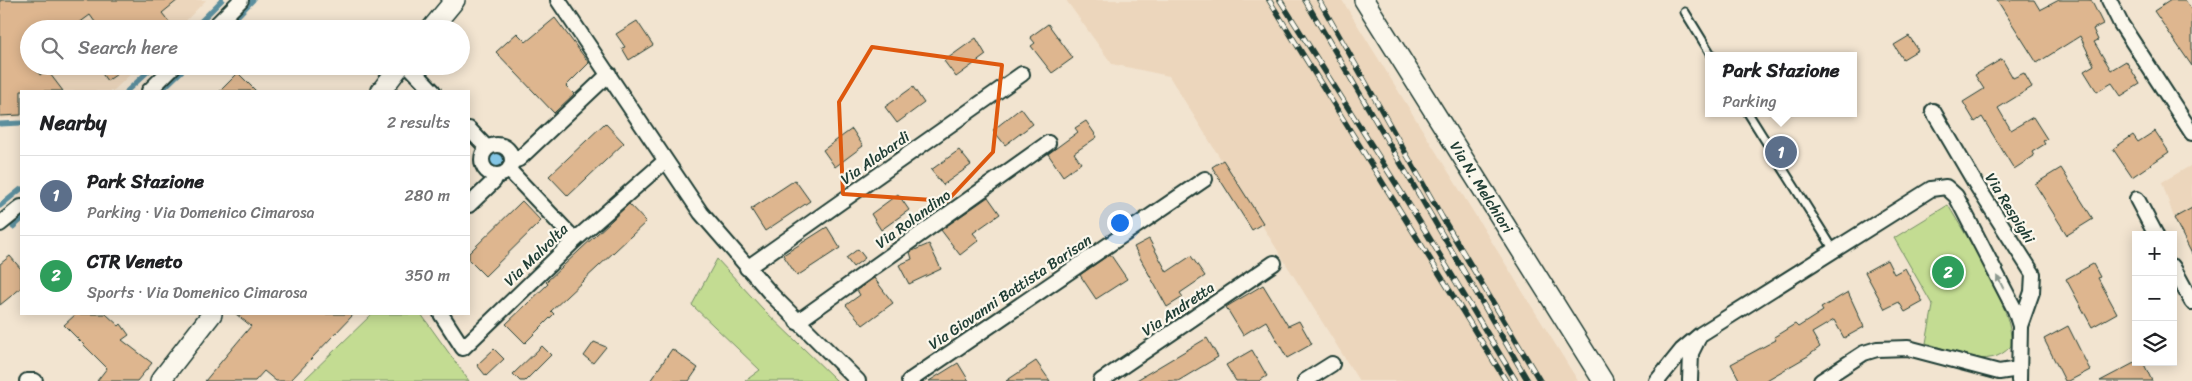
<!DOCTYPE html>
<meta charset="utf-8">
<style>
:root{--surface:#fff;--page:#f2f2f2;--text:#202124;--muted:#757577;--line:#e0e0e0;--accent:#0b8043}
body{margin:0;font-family:Sriracha,sans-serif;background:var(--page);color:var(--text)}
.controls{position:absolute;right:15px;bottom:15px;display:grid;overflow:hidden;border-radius:0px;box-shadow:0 2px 12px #0003}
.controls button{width:45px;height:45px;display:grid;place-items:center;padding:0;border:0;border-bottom:1px solid var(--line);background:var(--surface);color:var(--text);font:25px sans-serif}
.you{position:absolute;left:1119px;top:222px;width:18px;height:18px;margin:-12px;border:4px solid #fff;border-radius:50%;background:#1a73e8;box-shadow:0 0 0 8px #1a73e833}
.badge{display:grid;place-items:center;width:32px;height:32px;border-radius:50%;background:var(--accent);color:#fff;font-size:16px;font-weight:700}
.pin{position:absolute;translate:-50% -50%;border:2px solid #fff;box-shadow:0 1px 5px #0006}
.popup{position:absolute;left:1705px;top:52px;width:152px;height:65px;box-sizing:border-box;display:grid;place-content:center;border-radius:0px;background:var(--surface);filter:drop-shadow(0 1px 4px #0005);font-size:16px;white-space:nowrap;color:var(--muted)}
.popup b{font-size:19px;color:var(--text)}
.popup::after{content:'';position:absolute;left:50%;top:100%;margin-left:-10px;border:10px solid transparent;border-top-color:var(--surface)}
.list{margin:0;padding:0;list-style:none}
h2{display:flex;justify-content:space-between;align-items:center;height:65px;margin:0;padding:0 20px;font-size:21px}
h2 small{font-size:16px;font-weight:400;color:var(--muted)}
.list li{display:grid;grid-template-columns:32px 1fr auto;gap:15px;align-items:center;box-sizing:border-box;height:80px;padding:0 20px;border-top:1px solid var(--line)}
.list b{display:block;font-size:19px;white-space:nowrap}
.list p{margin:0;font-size:16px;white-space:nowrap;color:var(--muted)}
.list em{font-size:16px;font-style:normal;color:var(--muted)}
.icon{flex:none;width:28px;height:28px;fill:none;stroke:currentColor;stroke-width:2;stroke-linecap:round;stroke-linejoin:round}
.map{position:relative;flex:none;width:2192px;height:381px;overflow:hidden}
.search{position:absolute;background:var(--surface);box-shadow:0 2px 12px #0003;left:20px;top:20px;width:450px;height:55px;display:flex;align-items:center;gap:12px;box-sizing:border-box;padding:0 18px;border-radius:28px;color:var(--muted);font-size:19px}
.panel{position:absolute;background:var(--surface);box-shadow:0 2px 12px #0003;left:20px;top:90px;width:450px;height:225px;border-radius:0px}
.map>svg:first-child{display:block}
</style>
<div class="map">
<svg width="2192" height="381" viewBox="0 0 2192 381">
<rect width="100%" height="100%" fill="#f2e4d0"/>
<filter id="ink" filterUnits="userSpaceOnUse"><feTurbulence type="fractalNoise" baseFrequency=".02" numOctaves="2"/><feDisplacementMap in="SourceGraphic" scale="10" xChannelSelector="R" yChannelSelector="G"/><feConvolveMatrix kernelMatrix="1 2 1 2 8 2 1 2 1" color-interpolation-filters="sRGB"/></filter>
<g filter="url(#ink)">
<g fill="#ecd6bc">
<path d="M0 0H206L178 29H29V66H139L113 91H21V117L0 119Z"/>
<path d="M1066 0H1342L1578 381H1359L1169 76 1112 64Z"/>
<path d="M2192 165V254L2174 218 2162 182Z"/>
</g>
<g fill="#c3dc92" stroke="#718c63">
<path d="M1948 205C1967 238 2015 308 2011 346 1988 372 1954 351 1926 343L1933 306 1894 238Z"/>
<path d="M717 259 763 309 837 381H745L760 370 692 305Z"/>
<path d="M372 314H421L469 381H303Z"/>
</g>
<circle fill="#84c6e5" stroke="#5c8f9e" cx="498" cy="159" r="10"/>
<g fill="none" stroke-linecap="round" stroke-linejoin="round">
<g stroke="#5c8f9e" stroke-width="5">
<path d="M193 29 222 0"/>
<path d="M225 29 253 0"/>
<path d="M127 91 154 66"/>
<path d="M161 91 187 66"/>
<path d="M0 124 21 123"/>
<path d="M0 206 21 189"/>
<path d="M13 227 21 220"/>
</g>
</g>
<g fill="#deb68f" stroke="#1f3d34">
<path d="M0 0H178L162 13 170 23 162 29H100L90 15 71 29H29V66H33L40 75 47 70 63 91H21V115L0 116Z"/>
<path d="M1997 0H2034L2040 10 2059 0H2091L2103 24 2093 29 2098 40 2094 42 2111 70 2126 61 2140 84 2121 96 2112 83 2097 92 2084 71 2094 65 2080 36 2037 63Z"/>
<path d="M2171 0H2185L2192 10V66L2154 11Z"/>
<path d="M555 18 589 63 566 86 574 94 554 113 496 52 517 33 526 42Z"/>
<path d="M637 21 653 45 629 60 622 48 625 47 616 34Z"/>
<path d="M1048 24 1073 58 1052 73 1031 46 1035 43 1030 37Z"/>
<path d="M1909 36 1918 50 1903 59 1894 45Z"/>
<path d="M976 38 986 55 956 77 944 61Z"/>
<path d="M2002 59 2013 78 2024 73 2032 87 1998 108 2011 130 2033 117 2047 139 2043 141 2045 144 2032 152 2034 156 2014 169 1982 117 1975 122 1963 102 1984 89 1975 75Z"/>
<path d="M97 66H129L107 81Z"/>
<path d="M238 73 256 91H220Z"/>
<path d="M913 87 924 103 897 123 885 107Z"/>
<path d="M1021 108 1033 124 1005 145 993 130Z"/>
<path d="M1086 121 1097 137 1074 153 1081 163 1063 176 1048 154 1078 132 1075 128Z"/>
<path d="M605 123 624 143 568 196 549 176Z"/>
<path d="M852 129 863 146 835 167 823 150Z"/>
<path d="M2155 131 2169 152 2132 177 2113 149 2133 135 2138 142Z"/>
<path d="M959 150 971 165 943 185 931 170Z"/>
<path d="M1223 160 1263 223 1252 230 1212 167Z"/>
<path d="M2061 168 2093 219 2067 235 2035 184Z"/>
<path d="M795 180 810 201 765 231 751 209Z"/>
<path d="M898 194 909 210 881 230 871 214Z"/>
<path d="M988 197 1000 214 973 233 979 240 960 255 941 230Z"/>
<path d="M522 201 541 221 485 276 469 260V253Z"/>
<path d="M629 204 646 222 551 311 554 314 525 343 506 324 548 284 546 282Z"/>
<path d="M2192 208V254L2174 218Z"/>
<path d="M827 227 840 248 797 276 783 255Z"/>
<path d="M1149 239 1167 272 1191 256 1205 276 1180 293 1183 297 1167 307 1134 247Z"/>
<path d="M929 244 941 269 909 284 899 265 912 259 910 252Z"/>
<path d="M858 249 865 258 853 267 846 258Z"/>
<path d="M1110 254 1127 279 1096 299 1080 275Z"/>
<path d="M10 256 21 269V288L0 305V264Z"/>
<path d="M1887 260 1894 274 1905 268 1923 302 1905 312 1899 302 1885 309 1865 272Z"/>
<path d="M2093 264 2100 277 2098 278 2117 313 2092 327 2066 279Z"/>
<path d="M874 278 893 303 863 325 846 305 860 295 857 290Z"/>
<path d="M1263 285 1288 326 1299 321 1312 344 1287 358 1266 321 1243 335 1226 307Z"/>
<path d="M1848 292 1864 327 1844 338 1834 320 1812 333 1820 347 1808 356 1765 381H1740L1731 364 1776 340 1774 337 1795 324 1798 327 1823 311 1821 308Z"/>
<path d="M76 314H106L119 326 121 324 129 335 122 340 152 363 137 381H97L107 368 64 325Z"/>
<path d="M236 314H354L290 381H276L264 371 255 381H205L251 326Z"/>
<path d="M2068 326 2090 370 2069 381H2065L2044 339Z"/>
<path d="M1207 338 1218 357 1178 381H1135Z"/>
<path d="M594 342 606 347 593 363 584 356Z"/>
<path d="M542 346 551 355 525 381H520L513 374Z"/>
<path d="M494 349 504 359 486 376 477 365Z"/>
<path d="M672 349 698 368 689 381H650Z"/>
<path d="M1252 350 1267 376 1259 381H1236L1226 365Z"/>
<path d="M1036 361 1050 381H1006Z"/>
<path d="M2136 362H2143L2152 381H2100Z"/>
<path d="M958 363 969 381H929Z"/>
</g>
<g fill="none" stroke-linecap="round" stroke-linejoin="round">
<g stroke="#1f3d34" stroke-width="11">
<g id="lane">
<path d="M1685 12 1712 56"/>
<path d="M1748 113 1834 250"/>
</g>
</g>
<g stroke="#1f3d34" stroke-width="18">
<g id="street">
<path d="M558 0 701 213 772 295 858 381"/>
<path d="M2109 0 2121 24 2192 133"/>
<path d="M212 29 241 0"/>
<path d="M409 66 433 91"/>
<path d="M149 91 174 66"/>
<path d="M1933 111 1977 186 2033 274 2032 292 2020 326"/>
<path d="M469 129 487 148"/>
<circle cx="497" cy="160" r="15"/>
<path d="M513 161 519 159 609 74"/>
<path d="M509 170 575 240"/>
<path d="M2137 199 2156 235"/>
<path d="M469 205 494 181 495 175"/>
<path d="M0 224 21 207"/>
<path d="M2173 267 2192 302"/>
<path d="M747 268 1022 74"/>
<path d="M441 314 463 348 575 240 665 161"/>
<path d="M797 322 1048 143"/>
<path d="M27 381H35"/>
<path d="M909 381 1205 179"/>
<path d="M1101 381 1274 263"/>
<path d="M1305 381 1332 364"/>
<path d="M1657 381 1682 350 1701 334 1931 189 1946 187 1956 196 2015 310 2020 326 2019 381"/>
<path d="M1690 381 1691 353 1698 339"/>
<path d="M1821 381 1864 353 1877 349 1908 348 1999 372 2019 369"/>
</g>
</g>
<g stroke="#1f3d34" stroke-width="22">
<g id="secondary">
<path id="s1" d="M1364 0 1603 381"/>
<path d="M431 29 455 0"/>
<path d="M381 91 400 66"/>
<path d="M160 381 212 314"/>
</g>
</g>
<use href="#lane" stroke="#fbf7ec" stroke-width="7"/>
<use href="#street" stroke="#fbf7ec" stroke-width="14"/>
<use href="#secondary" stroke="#fbf7ec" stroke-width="19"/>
<g stroke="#1f3d34" stroke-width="5.5">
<g id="rail">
<path d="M1269 0 1506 381"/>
<path d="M1280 0 1415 214 1516 381"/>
<path d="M1305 0 1528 381"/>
<path d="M1319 0 1442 217 1540 381"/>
</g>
</g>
<use href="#rail" stroke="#fbf7ec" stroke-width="4" stroke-dasharray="11" stroke-linecap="butt"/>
</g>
<defs><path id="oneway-solid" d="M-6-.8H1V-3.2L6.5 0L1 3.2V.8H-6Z" transform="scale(1.25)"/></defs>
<use fill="#8d9a90" href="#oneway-solid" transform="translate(2000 282) rotate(-117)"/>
</g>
<path fill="none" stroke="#de580e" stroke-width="4" stroke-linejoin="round" d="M872 47 1002 65 993 152 947 201 843 194 839 102Z"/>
<g text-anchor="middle" stroke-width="4.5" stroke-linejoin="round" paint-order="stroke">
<g font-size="15" fill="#1f3d34" stroke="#fbf7ec">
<text transform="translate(875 158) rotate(-35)" y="5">Via Alabardi</text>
<text dy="5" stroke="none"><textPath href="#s1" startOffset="221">Via N. Melchiori</textPath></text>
<text transform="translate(2010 208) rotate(58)" y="5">Via Respighi</text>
<text transform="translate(913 219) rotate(-36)" y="5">Via Rolandino</text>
<text transform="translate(536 255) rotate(-44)" y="5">Via Malvolta</text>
<text transform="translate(1010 292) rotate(-34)" y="5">Via Giovanni Battista Barisan</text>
<text transform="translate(1178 309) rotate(-34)" y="5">Via Andretta</text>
</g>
</g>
</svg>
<div class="controls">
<button>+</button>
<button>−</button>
<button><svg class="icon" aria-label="layers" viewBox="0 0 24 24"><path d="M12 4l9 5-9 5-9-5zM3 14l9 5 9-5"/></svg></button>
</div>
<div class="you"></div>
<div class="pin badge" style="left:1781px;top:152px;background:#5c6f8a">1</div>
<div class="popup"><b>Park Stazione</b>Parking</div>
<div class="pin badge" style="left:1948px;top:272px;background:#2e9e5b">2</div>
<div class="search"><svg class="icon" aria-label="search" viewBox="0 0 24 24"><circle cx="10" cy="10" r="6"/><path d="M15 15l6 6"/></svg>Search here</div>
<section class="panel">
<h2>Nearby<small>2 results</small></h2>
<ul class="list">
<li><span class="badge" style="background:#5c6f8a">1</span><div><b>Park Stazione</b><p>Parking · Via Domenico Cimarosa</p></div><em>280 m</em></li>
<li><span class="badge" style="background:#2e9e5b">2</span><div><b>CTR Veneto</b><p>Sports · Via Domenico Cimarosa</p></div><em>350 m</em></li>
</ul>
</section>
</div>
